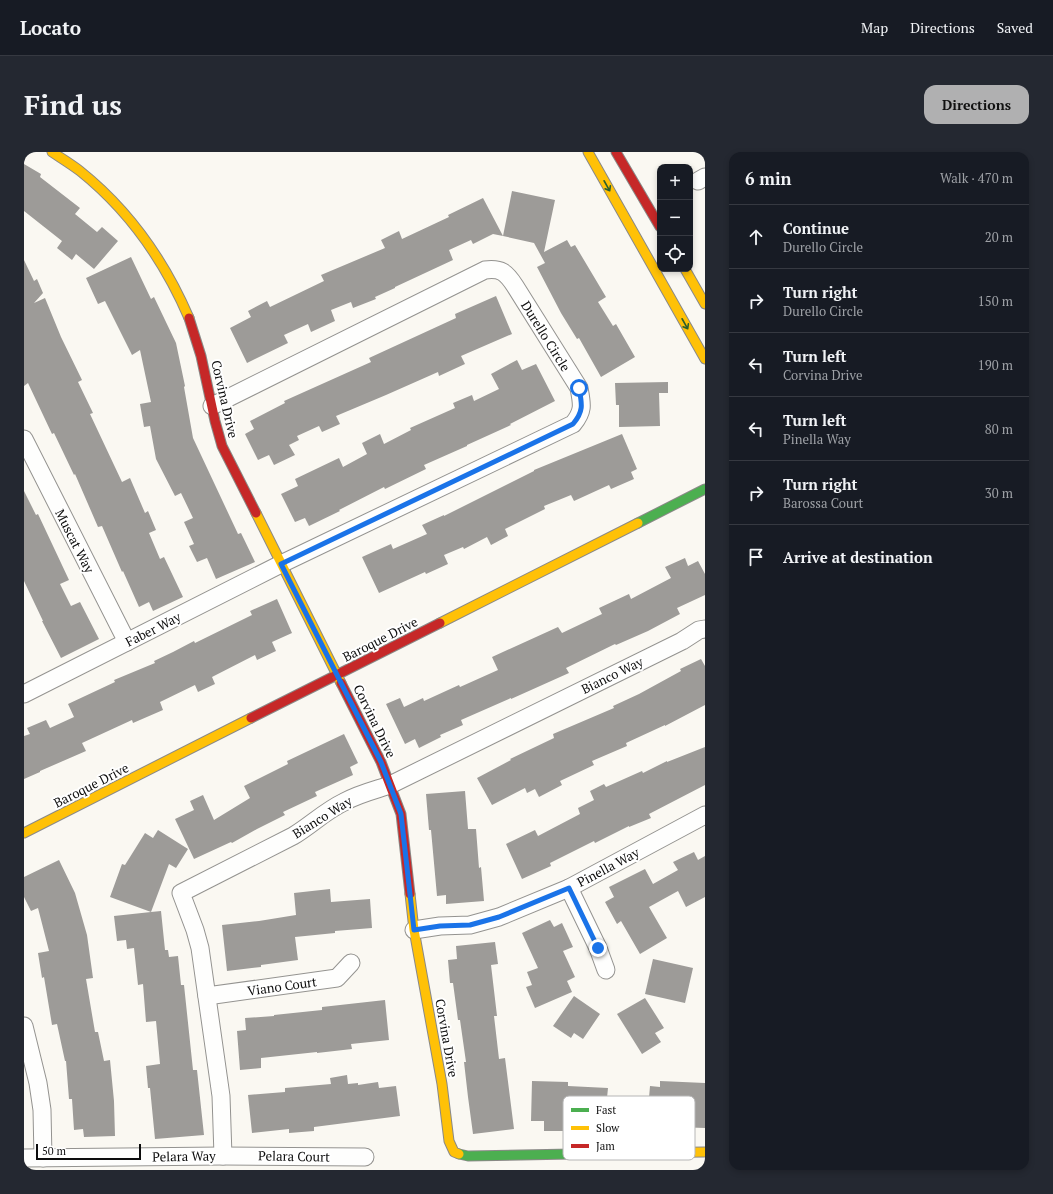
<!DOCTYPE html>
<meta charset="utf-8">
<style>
:root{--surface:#171b24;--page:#242831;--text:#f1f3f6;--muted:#9ea1a6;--line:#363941;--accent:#b0b0b1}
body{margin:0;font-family:"PT Serif",serif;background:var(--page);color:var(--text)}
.controls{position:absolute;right:12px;top:12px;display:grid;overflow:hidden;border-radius:8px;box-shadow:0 2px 6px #0003}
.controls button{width:36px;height:36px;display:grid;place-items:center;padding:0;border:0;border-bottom:1px solid var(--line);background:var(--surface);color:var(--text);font:20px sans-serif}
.scale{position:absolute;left:12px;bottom:10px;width:105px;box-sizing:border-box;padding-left:4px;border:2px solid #0d0d0d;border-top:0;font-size:11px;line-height:14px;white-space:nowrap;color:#0d0d0d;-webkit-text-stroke:3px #fff;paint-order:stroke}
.stop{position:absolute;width:12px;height:12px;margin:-9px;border:3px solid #1a73e8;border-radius:50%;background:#fff}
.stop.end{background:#1a73e8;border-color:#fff;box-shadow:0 1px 4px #0008}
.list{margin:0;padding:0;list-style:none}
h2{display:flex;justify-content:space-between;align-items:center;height:52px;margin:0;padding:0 16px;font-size:17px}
h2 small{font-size:13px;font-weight:400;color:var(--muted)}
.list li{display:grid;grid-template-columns:26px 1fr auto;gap:12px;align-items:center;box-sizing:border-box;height:64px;padding:0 16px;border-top:1px solid var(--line)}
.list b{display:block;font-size:15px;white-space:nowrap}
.list p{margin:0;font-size:13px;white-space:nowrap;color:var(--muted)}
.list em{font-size:13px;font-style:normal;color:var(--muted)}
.icon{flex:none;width:22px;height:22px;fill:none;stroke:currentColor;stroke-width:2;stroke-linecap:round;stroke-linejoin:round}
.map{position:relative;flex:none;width:681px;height:1018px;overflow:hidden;border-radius:12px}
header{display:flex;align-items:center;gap:24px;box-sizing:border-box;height:56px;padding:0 20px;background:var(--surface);border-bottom:1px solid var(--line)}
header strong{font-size:19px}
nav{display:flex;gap:22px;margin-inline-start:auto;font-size:14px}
.intro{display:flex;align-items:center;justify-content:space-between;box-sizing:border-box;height:96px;padding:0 24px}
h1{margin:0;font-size:28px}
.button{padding:10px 18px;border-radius:12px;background:var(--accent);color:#111;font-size:14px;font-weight:700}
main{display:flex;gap:24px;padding:0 24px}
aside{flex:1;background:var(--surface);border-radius:12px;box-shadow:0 2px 6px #0003}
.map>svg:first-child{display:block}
</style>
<header>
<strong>Locato</strong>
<nav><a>Map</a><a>Directions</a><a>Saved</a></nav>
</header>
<div class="intro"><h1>Find us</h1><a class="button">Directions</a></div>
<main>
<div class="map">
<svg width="681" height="1018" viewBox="0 0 681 1018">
<rect width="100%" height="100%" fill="#faf8f2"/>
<g fill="#9d9b98">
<path d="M0 12 17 22 16 25 56 56 51 62 73 80 78 75 94 89 70 117 52 102 48 108 33 96 38 89 0 59Z"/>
<path d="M488 39 531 48 520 100 543 88 547 95 551 93 582 145 574 150 589 174 592 172 611 205 577 225 555 186 553 187 537 161 513 115 521 111 510 91 479 84Z"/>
<path d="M459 46 479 84 469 82 449 92 447 88 425 98 429 108 371 135V136L351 145 352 147 329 156 327 150 307 158 311 169 287 180 284 172 260 183 264 191 223 211 206 176 227 165 224 159 243 149 246 155 300 129 297 123 361 96 357 88 375 79 378 87 425 65 424 63Z"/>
<path d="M107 105 127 147 130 145 152 191 161 234 160 235 169 286 214 382 217 381 231 410 192 427 183 406 173 410 165 394 170 392 160 370 169 366 157 341 151 344 132 307 126 274 120 275 116 252 127 250 116 198 108 203 81 149 74 152 62 126Z"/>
<path d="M0 108 10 129 13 127 19 141 10 151 21 146 37 185 58 228 54 230 69 261 66 262 98 330 106 326 121 361 124 359 132 378 125 381 136 407 140 405 159 445 129 459 125 450 115 455 99 419 98 420 78 374 74 375 51 322 50 323 30 281 28 282 4 231 0 234Z"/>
<path d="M472 144 488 182 437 204 441 212 415 224 414 220 362 243 312 264 316 272 298 280 295 274 273 284 275 288 265 293 271 303 250 313 245 303 234 308 221 282 230 277 226 269 261 251 260 249 347 210 345 206 432 166 431 162Z"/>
<path d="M493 208 498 218 512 212 531 249 486 272 487 273 443 293V294L400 313 402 317 361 337 360 335 315 358 316 359 285 374 281 366 271 370 257 342 274 334 271 327 315 306 319 315 343 302 338 291 356 282 360 292 387 278 386 276 431 256 429 251 448 243 450 249 475 237 467 222Z"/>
<path d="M644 230V241H635L636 274 595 275V253H592L591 231Z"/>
<path d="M598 282 613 317 607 320 610 327 587 337 585 333 550 349 547 343 520 354 521 357 481 377 484 384 467 393 463 385 440 397 439 395 420 403 424 412 402 422 401 420 355 441 338 405 367 392 369 397 403 382 398 373 420 363V364L510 319V318Z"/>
<path d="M0 339 12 363 14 362 45 428 36 432 47 454 56 450 75 487 37 506 18 469H19L0 429Z"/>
<path d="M661 406 664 414 674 409 681 422V443L653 456 656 462 624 479 592 493 591 492 542 516 545 521 487 547V546L437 568 439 573 416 583 417 585 395 596 391 587 381 592 362 552 376 546 380 555 399 546 400 549 435 533 436 535 474 518 468 505 534 475 538 481 578 462 575 456 605 442 607 447 647 426 641 415Z"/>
<path d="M253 447 268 481 248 490 252 499 233 508 231 503 188 525 191 532 174 540 171 533 136 550 139 558 109 571 108 568 58 591 62 599 16 619V620L0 627V584L6 582 3 576 22 568 26 576 50 565 44 552 91 530 90 528 131 511 130 509 149 500 170 489 171 491 228 463 226 459Z"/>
<path d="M677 507 681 514V553L641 574V573L602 591 603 594 568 609 570 613 536 629 538 633 515 645 511 637 503 641 501 636 468 653 453 626 487 608 486 607 530 586 529 582 590 556 589 554 615 542 657 519 656 517Z"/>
<path d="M320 582 334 611 326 615 329 623 291 640 293 644 259 660 261 663 233 677 208 691 207 690 170 707 151 667 170 658 166 649 179 643 190 668 226 646 220 634 264 612 263 609Z"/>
<path d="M681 595V633L625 662 627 666 605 675V674L571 691 570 689 526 711 527 714 498 727 482 692 511 678 514 684 556 662 554 656 570 648 566 639 580 632 582 635 618 619 619 621 643 609V610Z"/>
<path d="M441 639 444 677H452L455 716 457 715 460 749 422 752V743L413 744 407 678H405L402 642Z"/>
<path d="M134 678 164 697 152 716 145 712 127 760 137 759 141 798H144L145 805 154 804 157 833H160L169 918H173L180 983 131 987 126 936H124L122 914 136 912 132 869 122 870 119 832 114 833 110 796 103 797 102 788 93 789 90 764 127 760 86 745 98 712 101 713 121 681 129 686Z"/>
<path d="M670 700 674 708 681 704V745L662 755 654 739 625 755 643 786 616 802 597 769 593 772 581 750 590 745 585 735 621 717 629 732 654 718 649 710Z"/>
<path d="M35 708 51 741 63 783 69 826 62 827 71 880H74L80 909 86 908 90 949 91 984 60 985 59 977 50 978 48 947H45L42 909H41L33 872 28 873 20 825 18 826 14 801 25 799 14 756 7 759 0 745V725Z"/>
<path d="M306 737 307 750 346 747 348 776 311 779V781L271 785 274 808 237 813V815L203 819 198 773 235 769 272 763 270 741Z"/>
<path d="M526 768 530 775 538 771 549 795 539 799 551 825 543 829 548 840 511 856 502 835 508 833 503 820 514 816 498 781Z"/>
<path d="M471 790 474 812 467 813 473 864H470L475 907 481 906 490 977 449 982 444 945 440 910H442L436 868H434L429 831H426L424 808 433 807 432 794Z"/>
<path d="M629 807 669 816 661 851 621 842Z"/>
<path d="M550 844 576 862 559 887 550 881 547 886 529 874Z"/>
<path d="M621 846 640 876 631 881 637 890 618 902 593 862Z"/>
<path d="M361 848 365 888 327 892 328 897 293 901V900L237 906V916L216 918 213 879 222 878 221 866 250 864V863L298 858V855Z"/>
<path d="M323 923 324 932 334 931V933L354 930 355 936 372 934 376 964 290 975V979L265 981V977L228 981 224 943 261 940V936L307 932 306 926Z"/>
<path d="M508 929 544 930V934L584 936 583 946H625L626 934 636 935V929L681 931V976L621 974V975L577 976 543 975V979H520V969H507Z"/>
</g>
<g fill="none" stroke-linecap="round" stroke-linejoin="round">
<g stroke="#949390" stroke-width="19">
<g id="street">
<path d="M674 29 681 25"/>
<path d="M0 287 103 490"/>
<path d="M0 542 257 412 549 272C560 259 558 252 555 236L491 134C482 120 477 116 461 118L188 254"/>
<path d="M545 736 574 796 582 818"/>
<path d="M390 778 416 774 446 773 475 765 545 736 681 663"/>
<path d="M183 844 313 826 327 811"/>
<path d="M0 874 14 931 18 958 19 1006"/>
<path d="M199 1004 197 944 176 796 171 778 157 741 269 684C286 674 301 659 320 650 334 642 351 638 366 633L658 489 675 478 681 477"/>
<path d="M0 1006 199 1004 341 1005"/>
</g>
</g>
<g stroke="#8a8987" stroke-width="11">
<g id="fast">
<path d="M614 371 681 337"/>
<path d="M435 1002 444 1004 599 1001"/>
</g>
</g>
<g stroke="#8a8987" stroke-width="11">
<g id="slow">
<path d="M28 0C37 6 47 12 56 19 106 59 140 108 165 166"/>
<path d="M564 0 681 207"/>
<path d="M661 117 681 152"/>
<path d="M232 361 317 531"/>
<path d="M416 471 614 371"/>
<path d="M0 681 227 566"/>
<path d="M386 742 390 778 418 932 425 989 430 1000 435 1002"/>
<path d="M599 1001 681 1000"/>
</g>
</g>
<g stroke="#8a8987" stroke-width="11">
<g id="jam">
<path d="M592 0 636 75"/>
<path d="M165 166 177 204 191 269 198 294 232 361"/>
<path d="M317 531 357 610 377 662 386 742"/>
<path d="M227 566 416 471"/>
</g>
</g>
<use href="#street" stroke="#fefefd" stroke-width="17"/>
<use href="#fast" stroke="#4caf50" stroke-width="9"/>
<use href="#slow" stroke="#ffc107" stroke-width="9"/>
<use href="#jam" stroke="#c62828" stroke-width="9"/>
</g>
<defs><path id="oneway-shaft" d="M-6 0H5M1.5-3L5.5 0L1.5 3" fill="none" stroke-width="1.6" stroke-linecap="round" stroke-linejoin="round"/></defs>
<g stroke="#2c5e2e">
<use href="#oneway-shaft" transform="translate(583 34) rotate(61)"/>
<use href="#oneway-shaft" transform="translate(661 172) rotate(61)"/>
</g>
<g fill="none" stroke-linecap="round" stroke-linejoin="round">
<path stroke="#1a73e8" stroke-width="5" d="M555 236C558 252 560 259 549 272L257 412 357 610 377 662 390 778 416 774 446 773 475 765 545 736 574 796"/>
</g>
<g text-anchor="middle" stroke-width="4" stroke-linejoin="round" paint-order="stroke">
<g font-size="13" fill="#0d0d0d" stroke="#fff">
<text transform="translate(522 184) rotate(58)" y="5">Durello Circle</text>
<text transform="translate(201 247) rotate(77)" y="5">Corvina Drive</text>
<text transform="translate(51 389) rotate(63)" y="5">Muscat Way</text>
<text transform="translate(129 477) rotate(-27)" y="5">Faber Way</text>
<text transform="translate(356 487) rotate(-27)" y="5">Baroque Drive</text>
<text transform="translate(588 523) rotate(-26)" y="5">Bianco Way</text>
<text transform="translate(351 569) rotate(64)" y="5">Corvina Drive</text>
<text transform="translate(67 633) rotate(-27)" y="5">Baroque Drive</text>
<text transform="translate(298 665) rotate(-32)" y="5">Bianco Way</text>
<text transform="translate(584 715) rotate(-28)" y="5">Pinella Way</text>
<text transform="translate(258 834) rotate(-8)" y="5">Viano Court</text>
<text transform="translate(423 886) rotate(80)" y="5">Corvina Drive</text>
<text transform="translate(160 1004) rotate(-1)" y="5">Pelara Way</text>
<text transform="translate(270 1004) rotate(1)" y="5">Pelara Court</text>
</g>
</g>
<rect x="539" y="944" width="132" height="64" rx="6" fill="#fff" stroke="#b6b6b6" stroke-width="1"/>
<rect x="547" y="956" width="18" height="4" fill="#4caf50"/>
<rect x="547" y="974" width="18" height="4" fill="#ffc107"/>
<rect x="547" y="992" width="18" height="4" fill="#c62828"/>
<g font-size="11" fill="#0d0d0d">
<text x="572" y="962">Fast</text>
<text x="572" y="980">Slow</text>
<text x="572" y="998">Jam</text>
</g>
</svg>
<div class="controls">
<button>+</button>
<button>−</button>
<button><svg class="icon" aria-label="locate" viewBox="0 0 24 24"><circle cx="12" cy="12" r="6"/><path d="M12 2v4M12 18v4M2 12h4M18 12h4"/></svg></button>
</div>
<div class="scale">50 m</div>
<div class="stop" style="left:555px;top:236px"></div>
<div class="stop end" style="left:574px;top:796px"></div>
</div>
<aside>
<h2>6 min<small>Walk · 470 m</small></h2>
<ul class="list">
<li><svg class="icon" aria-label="ahead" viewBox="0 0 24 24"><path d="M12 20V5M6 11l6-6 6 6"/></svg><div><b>Continue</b><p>Durello Circle</p></div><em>20 m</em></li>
<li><svg class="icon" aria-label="right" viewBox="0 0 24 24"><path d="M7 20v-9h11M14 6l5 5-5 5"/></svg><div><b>Turn right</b><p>Durello Circle</p></div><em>150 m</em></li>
<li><svg class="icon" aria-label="left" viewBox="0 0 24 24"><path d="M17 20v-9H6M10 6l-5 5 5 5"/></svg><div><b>Turn left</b><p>Corvina Drive</p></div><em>190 m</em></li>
<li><svg class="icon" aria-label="left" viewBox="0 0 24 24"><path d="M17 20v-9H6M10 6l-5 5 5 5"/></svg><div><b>Turn left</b><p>Pinella Way</p></div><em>80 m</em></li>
<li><svg class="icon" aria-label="right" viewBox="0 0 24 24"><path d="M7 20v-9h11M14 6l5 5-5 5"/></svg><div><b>Turn right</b><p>Barossa Court</p></div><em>30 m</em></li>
<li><svg class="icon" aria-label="arrive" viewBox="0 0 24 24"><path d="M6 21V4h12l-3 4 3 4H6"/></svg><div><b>Arrive at destination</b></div></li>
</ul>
</aside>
</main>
